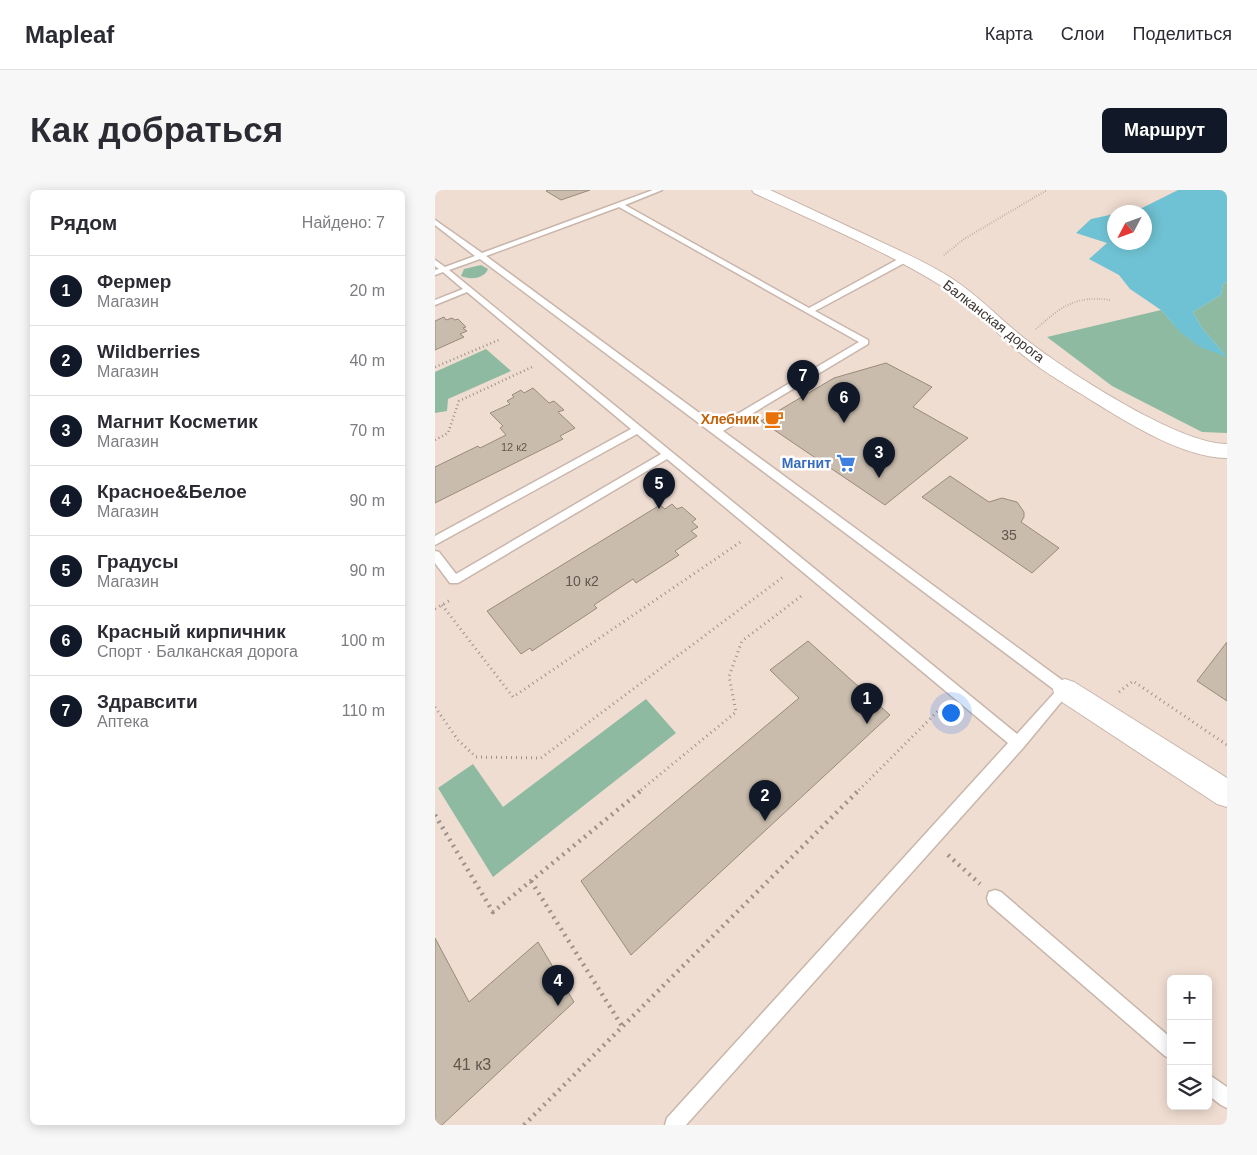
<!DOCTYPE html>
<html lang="ru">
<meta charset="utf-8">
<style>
:root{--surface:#fff;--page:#f7f7f7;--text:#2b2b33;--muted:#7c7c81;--line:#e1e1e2;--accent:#111827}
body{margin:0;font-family:Arial,sans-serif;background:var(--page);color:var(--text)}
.controls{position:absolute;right:15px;bottom:15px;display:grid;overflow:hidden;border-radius:8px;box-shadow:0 2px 12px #0003}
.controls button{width:45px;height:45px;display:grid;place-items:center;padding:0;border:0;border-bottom:1px solid var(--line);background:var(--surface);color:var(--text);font:25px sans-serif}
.compass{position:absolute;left:672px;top:15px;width:45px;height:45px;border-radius:50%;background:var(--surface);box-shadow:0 2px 12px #0003;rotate:229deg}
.you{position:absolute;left:515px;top:522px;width:18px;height:18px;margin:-12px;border:4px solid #fff;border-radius:50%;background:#1a73e8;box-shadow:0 0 0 8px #1a73e833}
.badge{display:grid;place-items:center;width:32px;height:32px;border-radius:50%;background:var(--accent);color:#fff;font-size:16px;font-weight:700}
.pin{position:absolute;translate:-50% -41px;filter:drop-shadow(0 1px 2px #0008)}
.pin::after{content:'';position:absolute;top:26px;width:18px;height:15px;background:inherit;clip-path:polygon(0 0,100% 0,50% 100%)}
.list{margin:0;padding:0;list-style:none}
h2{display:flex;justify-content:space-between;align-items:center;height:65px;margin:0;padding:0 20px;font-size:21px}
h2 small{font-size:16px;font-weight:400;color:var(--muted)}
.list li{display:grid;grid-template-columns:32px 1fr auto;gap:15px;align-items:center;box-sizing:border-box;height:70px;padding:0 20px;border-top:1px solid var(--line)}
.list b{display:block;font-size:19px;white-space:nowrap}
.list p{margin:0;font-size:16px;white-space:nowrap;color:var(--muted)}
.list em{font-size:16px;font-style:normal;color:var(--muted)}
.icon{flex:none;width:28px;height:28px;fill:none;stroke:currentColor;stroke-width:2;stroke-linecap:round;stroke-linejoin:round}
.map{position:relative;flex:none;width:792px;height:935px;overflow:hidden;border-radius:8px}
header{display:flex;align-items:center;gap:30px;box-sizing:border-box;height:70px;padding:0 25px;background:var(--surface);border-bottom:1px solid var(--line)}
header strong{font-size:24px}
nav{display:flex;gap:28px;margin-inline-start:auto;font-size:18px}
.intro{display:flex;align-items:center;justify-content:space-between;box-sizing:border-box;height:120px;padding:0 30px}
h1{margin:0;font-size:35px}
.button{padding:12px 22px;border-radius:8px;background:var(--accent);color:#fff;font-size:18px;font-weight:700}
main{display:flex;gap:30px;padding:0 30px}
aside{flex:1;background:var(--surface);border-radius:8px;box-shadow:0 2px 12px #0003}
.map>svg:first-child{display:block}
</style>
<header>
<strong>Mapleaf</strong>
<nav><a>Карта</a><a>Слои</a><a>Поделиться</a></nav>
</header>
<div class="intro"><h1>Как добраться</h1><a class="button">Маршрут</a></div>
<main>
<aside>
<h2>Рядом<small>Найдено: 7</small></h2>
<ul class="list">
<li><span class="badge">1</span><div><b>Фермер</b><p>Магазин</p></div><em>20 m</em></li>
<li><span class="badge">2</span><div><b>Wildberries</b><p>Магазин</p></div><em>40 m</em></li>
<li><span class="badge">3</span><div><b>Магнит Косметик</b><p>Магазин</p></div><em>70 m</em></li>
<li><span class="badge">4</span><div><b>Красное&amp;Белое</b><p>Магазин</p></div><em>90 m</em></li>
<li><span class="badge">5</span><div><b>Градусы</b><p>Магазин</p></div><em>90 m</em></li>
<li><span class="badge">6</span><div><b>Красный кирпичник</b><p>Спорт · Балканская дорога</p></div><em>100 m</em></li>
<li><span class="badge">7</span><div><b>Здравсити</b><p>Аптека</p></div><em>110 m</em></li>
</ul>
</aside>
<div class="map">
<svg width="792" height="935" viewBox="0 0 792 935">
<rect width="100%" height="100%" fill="#f0ddd2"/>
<g fill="#8dbaa1">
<path d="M46 75 53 79C49 89 35 90 26 86L29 79Z"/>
<path d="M792 92V243L767 242 677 196 612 147 726 120C749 147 757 154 791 166L767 138 758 122 786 105 788 94Z"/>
<path d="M51 159 76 181 13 209 12 221 0 223V182Z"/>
<path d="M211 509 241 543 58 687 3 598 38 574 68 617Z"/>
</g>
<path fill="#6fc2d3" d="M743 0H792V92L788 94 786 105 758 122 767 138 792 167 765 157 745 142 726 120 695 99 684 85 654 69 672 53 641 43 656 29 679 24 680 52H710V22H686L707 18Z"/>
<g fill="#c9bcac" stroke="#978b7c">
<path d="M114 0H155L126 10 111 1Z"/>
<path d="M9 127 11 130 17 128 20 130 23 129 31 137 28 138 32 141 25 144 29 147 0 160V131Z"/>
<path d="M451 173 497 197 478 217 533 248 450 315 326 231 399 188Z"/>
<path d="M98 198 114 213 119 211 129 220 123 222 140 238 125 246 128 249 0 313V277L43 256 45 258 71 245 65 238 68 236 55 223 75 214 72 211 79 207 77 205 86 200 89 203Z"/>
<path d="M515 286 554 312 567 308 582 312 589 322V327L586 332 624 358 597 383 487 307Z"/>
<path d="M237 314 242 319 247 317 261 329 257 332 263 337 256 341 262 346 240 361 244 365 201 393 198 389 159 415 162 418 97 461 95 458 86 464 52 421 225 315 230 319Z"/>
<path d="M373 451 455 525 196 765 146 691 364 508 335 480Z"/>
<path d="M792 452V511L762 491Z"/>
<path d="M0 748 34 812 103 752 139 812 7 935H0Z"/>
</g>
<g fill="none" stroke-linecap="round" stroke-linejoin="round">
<g stroke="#c9b6ab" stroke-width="3">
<g id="service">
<path d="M218 0H227L190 15 374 118 467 67H473V71L380 121 433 150V154L288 241 635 496 636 500 588 558 251 935H230L232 928 573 553 232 269 23 393H15L0 373V361L4 362 21 384 226 264 202 244 0 355V346L196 239 32 102 0 115V110L28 99 8 82 0 85V80L4 79 0 76V70L10 77 40 66 0 35V30L47 63ZM184 17 424 152 282 236 51 66ZM45 69 621 501 582 544 14 80Z"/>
<path d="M560 700 566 702 736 848V869L730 866 554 714 552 708 554 702Z"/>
<path d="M773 884 792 897V918L786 915 773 905Z"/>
</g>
</g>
<g stroke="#c9b6ab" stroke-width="2">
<path id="minor" d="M630 489 639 492 792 588V617L782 614 621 508 618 500 621 492Z"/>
</g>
<g stroke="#c9b6ab" stroke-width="2">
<path id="tertiary" d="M317 0H335C371 17 406 33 442 50 468 62 495 74 519 90 548 109 570 135 598 155 638 185 744 254 792 254V268C746 268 687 229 648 205 626 192 603 178 583 161 557 139 534 113 505 95 447 59 381 32 319 3Z"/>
</g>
<g stroke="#9f9189" stroke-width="2" stroke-dasharray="0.5 2" stroke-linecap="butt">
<path d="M509 65 529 49 612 0"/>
<path d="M601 139C625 117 641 105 675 110"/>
</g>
<g stroke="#9f9189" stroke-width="2.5" stroke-dasharray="1 3" stroke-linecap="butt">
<path d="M0 177 66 149"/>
<path d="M0 250 13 243 24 211 97 177"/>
</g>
<g stroke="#9f9189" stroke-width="3" stroke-dasharray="1 4" stroke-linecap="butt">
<path d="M7 415 78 507 307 351"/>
<path d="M0 419 17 409"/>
<path d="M684 502 698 491 792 555"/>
<path d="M0 517 23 550 41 567 106 568 348 387"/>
<path d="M206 600 301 522 294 486 307 451 369 404"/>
<path d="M424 600 506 518"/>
</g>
<g stroke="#9f9189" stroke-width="4.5" stroke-dasharray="2 5" stroke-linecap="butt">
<path d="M0 625 58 722 208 599"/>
<path d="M513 665 545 694"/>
<path d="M96 691 187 836"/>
<path d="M89 935 425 599"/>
</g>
<use href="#service" fill="#fff" fill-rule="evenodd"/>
<use href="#minor" fill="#fff" fill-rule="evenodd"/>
<use href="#tertiary" fill="#fff" fill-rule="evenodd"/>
</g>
<defs>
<g id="cafe-bare" transform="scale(1.5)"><path d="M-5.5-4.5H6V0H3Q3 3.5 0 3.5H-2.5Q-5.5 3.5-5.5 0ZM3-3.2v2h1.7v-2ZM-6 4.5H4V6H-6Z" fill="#e8710a" stroke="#fff" stroke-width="2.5" paint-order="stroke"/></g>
<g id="supermarket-bare" transform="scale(1.5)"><path d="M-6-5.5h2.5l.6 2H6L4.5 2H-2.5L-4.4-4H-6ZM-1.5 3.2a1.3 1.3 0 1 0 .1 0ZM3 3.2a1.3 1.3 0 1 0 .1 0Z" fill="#3f7fe0" stroke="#fff" stroke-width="2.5" paint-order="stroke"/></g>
</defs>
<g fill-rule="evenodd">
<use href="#cafe-bare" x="339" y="229"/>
<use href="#supermarket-bare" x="411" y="273"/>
</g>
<g text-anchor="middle" stroke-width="5" stroke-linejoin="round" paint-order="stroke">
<g font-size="11" fill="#605750">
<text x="79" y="261">12 к2</text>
</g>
<g font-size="14" fill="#3d3531" stroke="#fff">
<text transform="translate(559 131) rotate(38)" y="5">Балканская дорога</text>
</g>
<g font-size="14" font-weight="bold" fill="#c56008" stroke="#fff" text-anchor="end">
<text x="324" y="234">Хлебник</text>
</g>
<g font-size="14" font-weight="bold" fill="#366cbe" stroke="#fff" text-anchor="end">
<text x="396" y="278">Магнит</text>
</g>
<g font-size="14" fill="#605750">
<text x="574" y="350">35</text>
<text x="147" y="396">10 к2</text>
</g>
<g font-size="16" fill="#605750">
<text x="37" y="880">41 к3</text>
</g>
</g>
</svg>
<div class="controls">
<button>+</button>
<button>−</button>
<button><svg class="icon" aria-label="layers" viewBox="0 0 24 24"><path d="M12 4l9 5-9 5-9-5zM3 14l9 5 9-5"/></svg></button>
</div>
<svg class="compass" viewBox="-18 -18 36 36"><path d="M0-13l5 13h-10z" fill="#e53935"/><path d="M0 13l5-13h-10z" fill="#7c7c81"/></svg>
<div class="you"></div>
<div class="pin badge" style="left:432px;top:534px">1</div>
<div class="pin badge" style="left:330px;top:631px">2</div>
<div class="pin badge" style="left:444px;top:288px">3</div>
<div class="pin badge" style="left:123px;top:816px">4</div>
<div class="pin badge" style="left:224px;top:319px">5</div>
<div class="pin badge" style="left:409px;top:233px">6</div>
<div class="pin badge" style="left:368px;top:211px">7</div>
</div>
</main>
